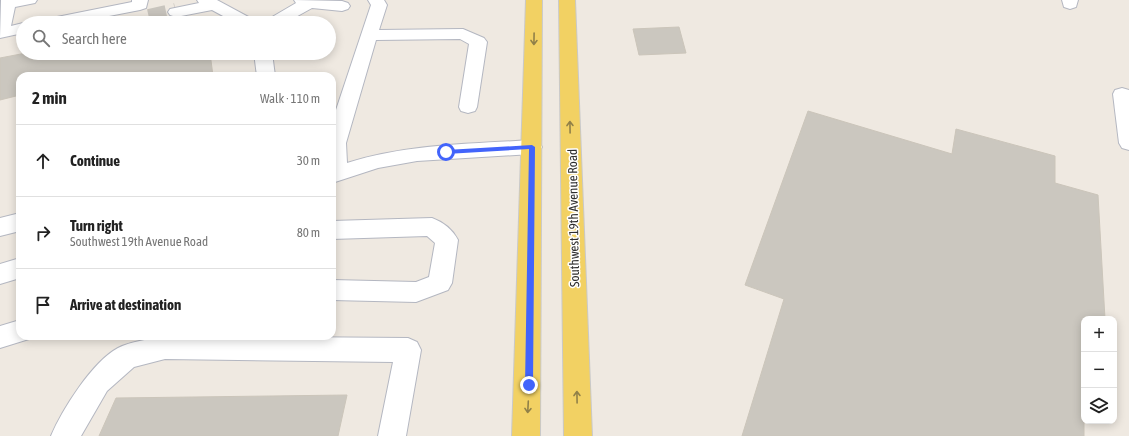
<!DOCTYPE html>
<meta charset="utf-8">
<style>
:root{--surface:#fff;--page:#f6f6f6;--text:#222;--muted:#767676;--line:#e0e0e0}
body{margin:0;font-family:"Asap Condensed",sans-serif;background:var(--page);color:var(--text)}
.controls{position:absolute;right:12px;bottom:12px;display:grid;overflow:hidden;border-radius:8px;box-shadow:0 2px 10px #0003}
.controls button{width:36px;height:36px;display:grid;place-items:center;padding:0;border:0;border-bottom:1px solid var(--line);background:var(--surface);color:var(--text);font:20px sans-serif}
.stop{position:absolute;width:12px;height:12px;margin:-9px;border:3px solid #4264fb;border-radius:50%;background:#fff}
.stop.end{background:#4264fb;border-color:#fff;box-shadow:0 1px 4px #0008}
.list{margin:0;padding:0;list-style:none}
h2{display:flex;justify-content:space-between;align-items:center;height:52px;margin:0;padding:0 16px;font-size:17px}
h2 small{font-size:13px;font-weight:400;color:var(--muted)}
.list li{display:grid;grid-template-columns:26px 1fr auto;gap:12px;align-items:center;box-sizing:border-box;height:72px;padding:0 16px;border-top:1px solid var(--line)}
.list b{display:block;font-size:15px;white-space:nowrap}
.list p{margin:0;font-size:13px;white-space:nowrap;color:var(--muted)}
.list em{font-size:13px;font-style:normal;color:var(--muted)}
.icon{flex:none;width:22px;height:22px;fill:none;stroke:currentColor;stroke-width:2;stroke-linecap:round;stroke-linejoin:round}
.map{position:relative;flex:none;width:1129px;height:436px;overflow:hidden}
.search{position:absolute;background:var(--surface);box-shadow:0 2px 10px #0003;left:16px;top:16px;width:320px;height:44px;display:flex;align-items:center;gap:10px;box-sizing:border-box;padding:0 14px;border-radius:22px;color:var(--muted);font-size:15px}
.panel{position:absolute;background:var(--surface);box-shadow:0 2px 10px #0003;left:16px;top:72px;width:320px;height:268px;border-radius:12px}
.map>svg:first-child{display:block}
</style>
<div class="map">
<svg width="1129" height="436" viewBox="0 0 1129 436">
<rect width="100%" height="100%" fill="#efe9e1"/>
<g fill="#cbc7bf" stroke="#cbc5ba">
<path d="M206 17 207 23H178Z"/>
<path d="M679 27 686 53 639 55 633 29Z"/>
<path d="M26 53H210L213 76H20V95L0 100V58Z"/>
<path d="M808 111 952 154 956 129 1055 156V183L1098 195 1105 319H1084V436H742L784 299 745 285Z"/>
<path d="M347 395 338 436H99L116 398Z"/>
</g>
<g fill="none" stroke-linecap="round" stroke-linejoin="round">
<path stroke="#c8c4bd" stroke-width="18" stroke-dasharray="18 9" stroke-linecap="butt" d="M149 18 176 12"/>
<g stroke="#b4b7c1" stroke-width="2">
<g id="minor">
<path d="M1 0H37L35 3 15 7 11 26 23 23V33L0 38Z"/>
<path d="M132 0H148L146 8 140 10 73 23H40L42 20 132 2Z"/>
<path d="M197 0H217L254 20 256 23H236L212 10 176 17 170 15 168 12 170 9 199 3Z"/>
<path d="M294 0 342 1 348 3 350 6 348 9 342 11 312 8 285 23H265L267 20 296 3Z"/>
<path d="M368 0H384L387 5 379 30 463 29 484 38 487 42 477 107 475 111 468 113 461 111 459 107 469 44 460 39 376 40 346 143 347 163C407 144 469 144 532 140L539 142 542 147 539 152 532 154 417 161 378 168 332 183V122L371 5Z"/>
<path d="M1062 0H1078L1076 7 1070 9 1064 7Z"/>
<path d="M254 53H272L275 76H257Z"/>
<path d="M1122 88 1129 90V150L1122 148 1119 143 1113 94 1115 90Z"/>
<path d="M20 213V231L0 236V218Z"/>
<path d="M432 218C443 222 453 230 458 240L452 283 448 290 416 302 332 300V280L416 282 429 277 435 243 427 236 332 239V221Z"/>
<path d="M20 258V278L0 284V264Z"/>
<path d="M20 320V336H30L29 339 0 348V326Z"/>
<path d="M163 336 408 338 417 342 421 350 406 436H378L393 362 165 359 134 367 107 391 81 436H51C62 410 92 362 118 348 131 341 148 340 163 336Z"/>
</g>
</g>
<g stroke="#c9c9c9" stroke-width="2">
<g id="major">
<path d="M526 0H542L540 436H512Z"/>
<path d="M559 0H575L592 436H564Z"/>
</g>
</g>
<use href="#minor" fill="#fff" fill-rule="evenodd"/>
<use href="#major" fill="#f2d163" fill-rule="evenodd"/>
</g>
<defs><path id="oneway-shaft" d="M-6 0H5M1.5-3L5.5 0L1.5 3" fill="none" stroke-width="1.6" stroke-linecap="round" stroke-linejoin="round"/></defs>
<g stroke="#908048">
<use href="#oneway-shaft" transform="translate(534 39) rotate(91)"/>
<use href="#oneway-shaft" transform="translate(570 127) rotate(-91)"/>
<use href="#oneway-shaft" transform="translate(577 397) rotate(-91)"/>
<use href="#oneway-shaft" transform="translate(528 407) rotate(93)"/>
</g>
<path fill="#4264fb" d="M532 145 535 147 533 385 529 389 525 385 529 149 446 154 443 152 446 150Z"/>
<g text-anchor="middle" stroke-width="3" stroke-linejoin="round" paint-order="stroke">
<g font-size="13" fill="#2e2e2e" stroke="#fff">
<text transform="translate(573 218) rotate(-91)" y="5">Southwest 19th Avenue Road</text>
</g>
</g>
</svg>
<div class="controls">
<button>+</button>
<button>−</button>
<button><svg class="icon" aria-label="layers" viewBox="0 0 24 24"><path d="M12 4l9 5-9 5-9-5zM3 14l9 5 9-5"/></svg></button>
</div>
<div class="stop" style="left:446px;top:152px"></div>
<div class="stop end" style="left:529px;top:385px"></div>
<div class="search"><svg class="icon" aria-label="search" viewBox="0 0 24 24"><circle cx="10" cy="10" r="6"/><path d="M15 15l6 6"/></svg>Search here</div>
<section class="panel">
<h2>2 min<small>Walk · 110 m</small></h2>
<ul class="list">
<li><svg class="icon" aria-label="ahead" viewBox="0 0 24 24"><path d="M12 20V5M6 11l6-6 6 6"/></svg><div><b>Continue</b></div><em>30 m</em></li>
<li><svg class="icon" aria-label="right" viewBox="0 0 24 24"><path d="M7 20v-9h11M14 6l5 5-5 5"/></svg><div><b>Turn right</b><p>Southwest 19th Avenue Road</p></div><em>80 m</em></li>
<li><svg class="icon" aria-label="arrive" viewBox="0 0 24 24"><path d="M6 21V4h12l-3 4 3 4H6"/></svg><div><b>Arrive at destination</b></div></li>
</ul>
</section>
</div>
